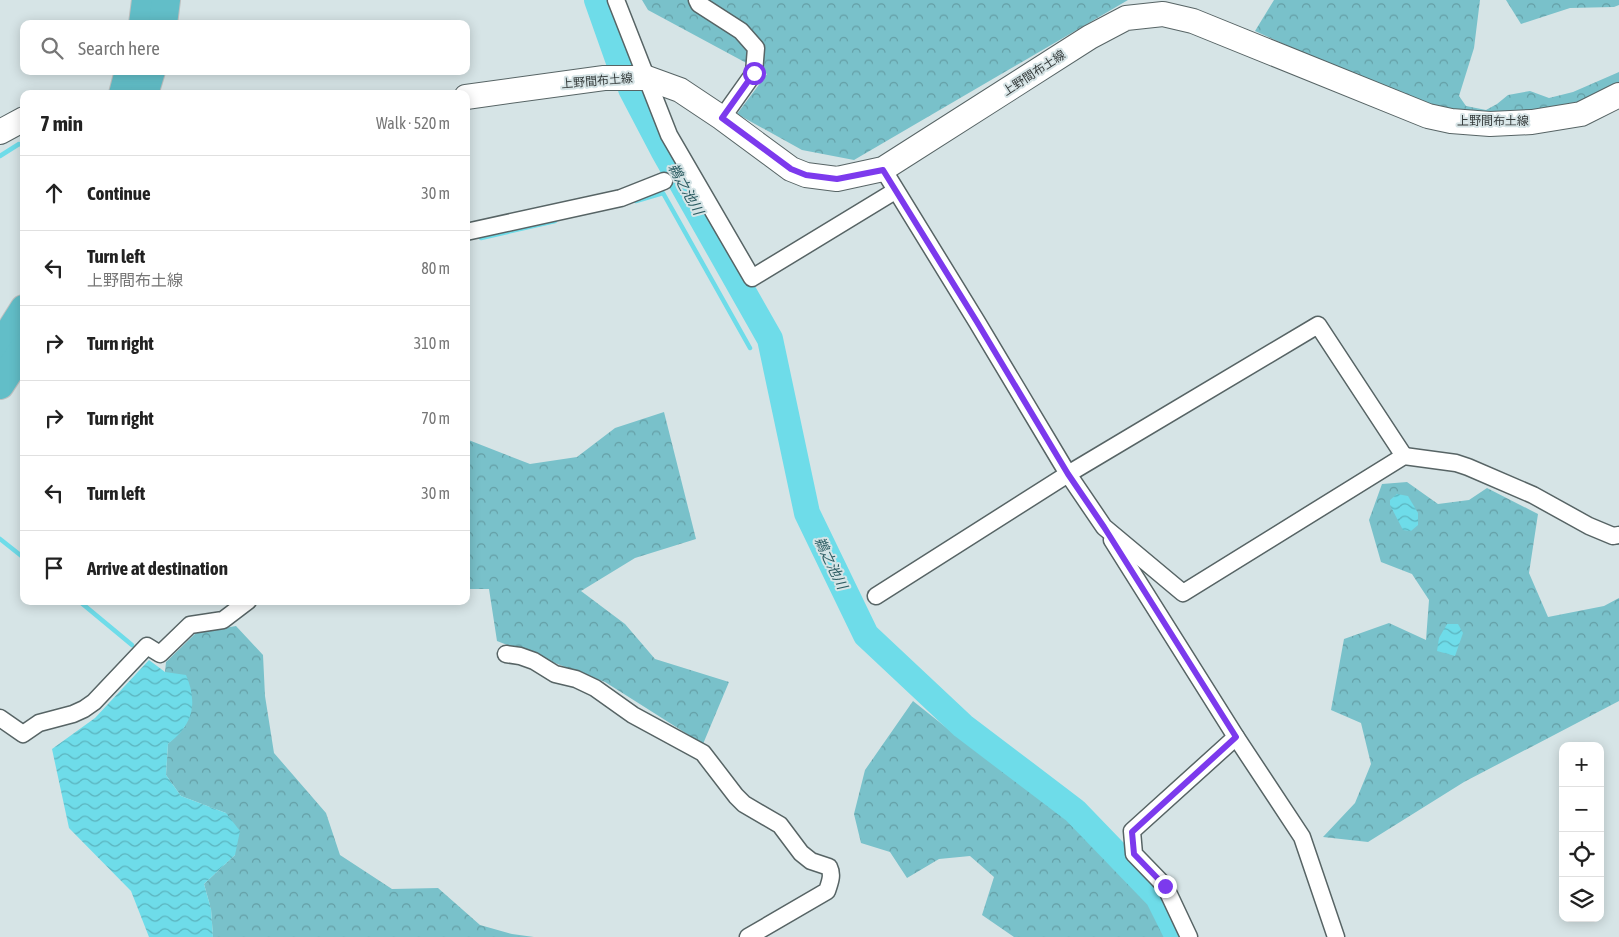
<!DOCTYPE html>
<meta charset="utf-8">
<style>
:root{--surface:#fff;--page:#f6f6f6;--text:#222;--muted:#767676;--line:#e0e0e0}
body{margin:0;font-family:"Asap Condensed","Noto Sans JP",sans-serif;background:var(--page);color:var(--text)}
.controls{position:absolute;right:15px;bottom:15px;display:grid;overflow:hidden;border-radius:10px;box-shadow:0 2px 12px #0003}
.controls button{width:45px;height:45px;display:grid;place-items:center;padding:0;border:0;border-bottom:1px solid var(--line);background:var(--surface);color:var(--text);font:25px sans-serif}
.stop{position:absolute;width:15px;height:15px;margin:-11px;border:4px solid #7c3aed;border-radius:50%;background:#fff}
.stop.end{background:#7c3aed;border-color:#fff;box-shadow:0 1px 5px #0008}
.list{margin:0;padding:0;list-style:none}
h2{display:flex;justify-content:space-between;align-items:center;height:65px;margin:0;padding:0 20px;font-size:21px}
h2 small{font-size:16px;font-weight:400;color:var(--muted)}
.list li{display:grid;grid-template-columns:32px 1fr auto;gap:15px;align-items:center;box-sizing:border-box;height:75px;padding:0 20px;border-top:1px solid var(--line)}
.list b{display:block;font-size:19px;white-space:nowrap}
.list p{margin:0;font-size:16px;white-space:nowrap;color:var(--muted)}
.list em{font-size:16px;font-style:normal;color:var(--muted)}
.icon{flex:none;width:28px;height:28px;fill:none;stroke:currentColor;stroke-width:2;stroke-linecap:round;stroke-linejoin:round}
.map{position:relative;flex:none;width:1619px;height:937px;overflow:hidden}
.search{position:absolute;background:var(--surface);box-shadow:0 2px 12px #0003;left:20px;top:20px;width:450px;height:55px;display:flex;align-items:center;gap:12px;box-sizing:border-box;padding:0 18px;border-radius:10px;color:var(--muted);font-size:19px}
.panel{position:absolute;background:var(--surface);box-shadow:0 2px 12px #0003;left:20px;top:90px;width:450px;height:515px;border-radius:10px}
.map>svg:first-child{display:block}
</style>
<div class="map">
<svg width="1619" height="937" viewBox="0 0 1619 937">
<defs>
<pattern id="forest-crowns" width="20" height="18" patternUnits="userSpaceOnUse" patternTransform="scale(1.25)"><rect width="20" height="18" fill="#79c1ca"/><path d="M2 6a3 3 0 1 1 6 0M12 15a3 3 0 1 1 6 0" fill="none" stroke="#649ea5"/></pattern>
<pattern id="water-waves" width="16" height="10" patternUnits="userSpaceOnUse" patternTransform="scale(1.25)"><rect width="16" height="10" fill="#6edce9"/><path d="M0 5q4-4 8 0t8 0" fill="none" stroke="#5bb3be"/></pattern>
</defs>
<rect width="100%" height="100%" fill="#d6e4e6"/>
<g fill="url(#forest-crowns)">
<path d="M642 0H1128L854 160 802 150 737 114 767 74 648 10Z"/>
<path d="M1274 0H1480L1474 48 1459 96 1466 106 1486 110 1497 104 1508 95 1530 91 1549 98 1573 92 1619 72V86L1571 110 1440 115 1255 31Z"/>
<path d="M1506 0H1619V5L1614 7 1570 8 1521 24Z"/>
<path d="M664 412 696 539 635 558 581 591 625 624 655 659 729 682 703 744 605 682 497 641 489 589H466V439L530 464 577 457 615 428Z"/>
<path d="M1407 482 1438 504 1469 500 1487 488 1538 514 1529 573 1548 617 1604 606 1619 598V701L1464 782 1368 842 1323 837 1355 803 1371 764 1361 723 1331 710 1344 639 1389 623 1426 640 1429 600 1412 574 1381 562 1369 520 1382 484Z"/>
<path d="M236 626 263 655 265 696 274 753 326 813 340 855 392 889 438 888 480 925 512 934 534 937H213L211 909 204 884 235 855 226 813 181 796 166 775 168 744 185 726 165 672 166 662 196 633Z"/>
<path d="M913 701 963 741 1070 816 1112 858 1153 903 1169 937H1014L982 915 994 877 970 856 939 859 907 878 890 852 861 843 854 814 865 770Z"/>
</g>
<g fill="url(#water-waves)">
<path d="M1397 494 1408 496 1418 513V525L1411 531 1403 530 1390 505V500Z"/>
<path d="M1447 624H1458L1463 633 1455 656 1437 651 1439 638Z"/>
<path d="M149 660 165 672 186 675C193 691 196 710 185 726 181 733 174 739 168 744L166 775 181 796 226 813 240 831 235 855 204 884 211 909 213 937H149L131 891 69 828 52 749 95 718Z"/>
</g>
<g fill="none" stroke-linecap="round" stroke-linejoin="round">
<g stroke="#6edce9" stroke-width="4.5">
<path d="M0 156 19 144 24 146"/>
<path d="M636 201 663 193 750 348"/>
<path d="M481 238 555 221"/>
<path d="M0 539 24 558"/>
<path d="M79 601 132 645"/>
</g>
<g stroke="#6edce9" stroke-width="26">
<path d="M597 0 620 65"/>
<path d="M631 89 663 150 770 339 807 513 866 635 963 726 1075 811 1158 897 1178 937"/>
</g>
<g stroke="#576465" stroke-width="19">
<g id="minor">
<path d="M616 0 669 135 752 278 895 191"/>
<path d="M697 0 699 4 741 31 756 48 754 73 722 118"/>
<path d="M883 169 977 322 1068 474 1104 527 1183 593 1404 456 1456 463 1468 467 1533 495 1589 526 1613 536 1619 535"/>
<path d="M466 232 621 198 664 181"/>
<path d="M1112 540 1236 737 1302 837 1336 937"/>
<path d="M876 596 1068 474 1318 325 1404 456"/>
<path d="M506 654 520 656 534 661 555 674 576 679 595 688 633 715 703 753 736 796 744 804 780 825 801 853 811 861 829 867C833 875 830 882 827 891L748 937"/>
<path d="M0 718 23 734 39 723 73 714 84 709 94 702 147 646 160 654 190 625 223 620 248 601"/>
<path d="M1189 937 1165 886 1134 854 1132 831 1236 737"/>
</g>
</g>
<g stroke="#576465" stroke-width="26">
<g id="secondary">
<path d="M466 97 604 78H647L680 90 722 118 791 169 806 175 837 179 883 169 1090 37 1126 18 1163 14 1193 21 1428 116 1451 121 1490 124 1532 122 1581 114 1619 95"/>
<path d="M0 132 24 119"/>
</g>
</g>
<g stroke="#bec0c0" stroke-width="30">
<g id="trunk">
<path d="M143 24 146 0"/>
<path d="M163 24 166 0"/>
<path d="M123 94 129 71"/>
<path d="M144 94 151 71"/>
<path d="M0 347 24 309"/>
<path d="M0 385 24 348"/>
</g>
</g>
<use href="#minor" stroke="#fff" stroke-width="16"/>
<use href="#secondary" stroke="#fff" stroke-width="24"/>
<use href="#trunk" stroke="#62bec8" stroke-width="28"/>
</g>
<g fill="none" stroke-linecap="round" stroke-linejoin="round">
<path stroke="#7c3aed" stroke-width="6" d="M754 73 722 118 791 169 806 175 837 179 883 170 977 322 1068 474 1104 527 1236 737 1132 832 1134 854 1165 886"/>
</g>
<g text-anchor="middle" stroke-width="4" stroke-linejoin="round" paint-order="stroke">
<g font-size="12" fill="#343a3a" stroke="#d6e4e6">
<text transform="translate(1034 73) rotate(-33)" y="4">上野間布土線</text>
<text transform="translate(597 81) rotate(-5)" y="4">上野間布土線</text>
<text x="1493" y="125">上野間布土線</text>
</g>
<g font-size="14" font-style="italic" fill="#2c5c62" stroke="#d6e4e6">
<text transform="translate(686 189) rotate(61)" y="5">鵜之池川</text>
<text transform="translate(831 563) rotate(64)" y="5">鵜之池川</text>
</g>
</g>
</svg>
<div class="controls">
<button>+</button>
<button>−</button>
<button><svg class="icon" aria-label="locate" viewBox="0 0 24 24"><circle cx="12" cy="12" r="6"/><path d="M12 2v4M12 18v4M2 12h4M18 12h4"/></svg></button>
<button><svg class="icon" aria-label="layers" viewBox="0 0 24 24"><path d="M12 4l9 5-9 5-9-5zM3 14l9 5 9-5"/></svg></button>
</div>
<div class="stop" style="left:754px;top:73px"></div>
<div class="stop end" style="left:1165px;top:886px"></div>
<div class="search"><svg class="icon" aria-label="search" viewBox="0 0 24 24"><circle cx="10" cy="10" r="6"/><path d="M15 15l6 6"/></svg>Search here</div>
<section class="panel">
<h2>7 min<small>Walk · 520 m</small></h2>
<ul class="list">
<li><svg class="icon" aria-label="ahead" viewBox="0 0 24 24"><path d="M12 20V5M6 11l6-6 6 6"/></svg><div><b>Continue</b></div><em>30 m</em></li>
<li><svg class="icon" aria-label="left" viewBox="0 0 24 24"><path d="M17 20v-9H6M10 6l-5 5 5 5"/></svg><div><b>Turn left</b><p>上野間布土線</p></div><em>80 m</em></li>
<li><svg class="icon" aria-label="right" viewBox="0 0 24 24"><path d="M7 20v-9h11M14 6l5 5-5 5"/></svg><div><b>Turn right</b></div><em>310 m</em></li>
<li><svg class="icon" aria-label="right" viewBox="0 0 24 24"><path d="M7 20v-9h11M14 6l5 5-5 5"/></svg><div><b>Turn right</b></div><em>70 m</em></li>
<li><svg class="icon" aria-label="left" viewBox="0 0 24 24"><path d="M17 20v-9H6M10 6l-5 5 5 5"/></svg><div><b>Turn left</b></div><em>30 m</em></li>
<li><svg class="icon" aria-label="arrive" viewBox="0 0 24 24"><path d="M6 21V4h12l-3 4 3 4H6"/></svg><div><b>Arrive at destination</b></div></li>
</ul>
</section>
</div>
